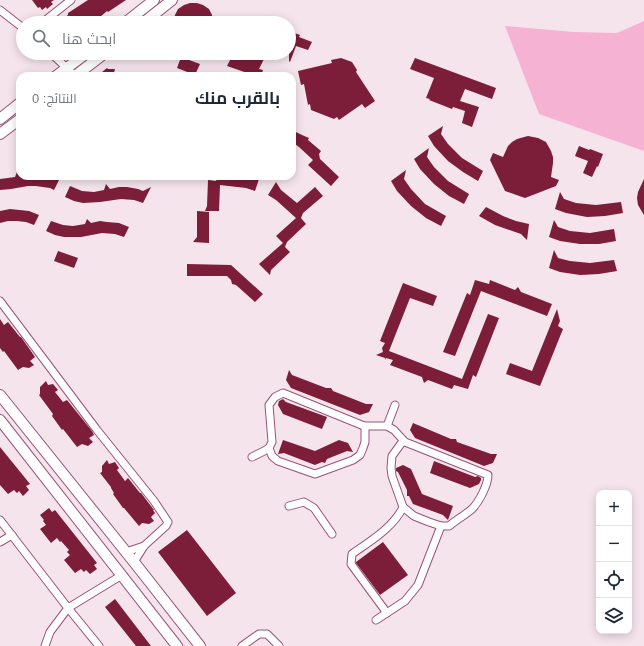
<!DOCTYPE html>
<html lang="ar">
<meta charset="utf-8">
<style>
:root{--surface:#fff;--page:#f6f6f7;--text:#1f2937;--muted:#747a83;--line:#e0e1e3}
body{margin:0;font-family:Helvetica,Cairo,sans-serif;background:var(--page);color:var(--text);direction:rtl}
.controls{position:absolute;right:12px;bottom:12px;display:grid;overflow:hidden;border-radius:8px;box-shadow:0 2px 10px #0003}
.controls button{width:36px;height:36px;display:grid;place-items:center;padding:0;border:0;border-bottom:1px solid var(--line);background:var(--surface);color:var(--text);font:20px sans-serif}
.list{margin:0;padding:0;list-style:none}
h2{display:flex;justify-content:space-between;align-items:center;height:52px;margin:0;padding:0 16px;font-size:17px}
h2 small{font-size:13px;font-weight:400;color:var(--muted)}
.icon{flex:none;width:22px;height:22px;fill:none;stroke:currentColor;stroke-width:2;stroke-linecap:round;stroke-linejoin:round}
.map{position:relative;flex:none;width:644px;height:646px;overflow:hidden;direction:ltr}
.search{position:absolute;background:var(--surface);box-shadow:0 2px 10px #0003;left:16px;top:16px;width:280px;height:44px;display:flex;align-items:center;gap:10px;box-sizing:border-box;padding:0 14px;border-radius:22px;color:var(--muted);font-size:15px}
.panel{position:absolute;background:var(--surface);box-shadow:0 2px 10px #0003;left:16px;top:72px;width:280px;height:108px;border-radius:12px;direction:rtl}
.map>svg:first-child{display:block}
</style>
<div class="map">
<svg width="644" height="646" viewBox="0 0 644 646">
<rect width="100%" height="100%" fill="#f5e4ec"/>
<path fill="#f6b2d3" d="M644 21V151L539 114 505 26 574 32 617 33Z"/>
<g fill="#7c1d39">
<path d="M32 0H54L51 2 53 4 47 9 46 7 42 10 40 7 38 8Z"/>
<path d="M88 0H126L108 12 107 11 93 23H69L65 17 68 15V13Z"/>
<path d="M190 3H197L203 5 209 9 212 15 214 23H173L175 15 178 9 184 5Z"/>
<path d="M289 31 300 35 299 37 312 42 308 50 296 46 290 62 289 61Z"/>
<path d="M235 53H267L259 69 263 70 261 76H256L227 66 231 58 234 59Z"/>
<path d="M181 57 200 64 195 75 177 68Z"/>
<path d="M341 58 352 62 357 70 356 72 375 101 365 108 362 104 339 120 337 117 334 119 311 110 310 104 308 105 304 84 301 85 298 71 332 63 331 60Z"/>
<path d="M415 58 496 88 492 99 465 89 460 101 479 107 472 127 462 123 465 111 453 107 452 109 429 100 430 99 426 98 434 78 410 69Z"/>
<path d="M107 68 108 69H115L113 76H97Z"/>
<path d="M443 126 441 134 448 144 462 158 483 171 478 181 463 172 448 161 434 146 428 136Z"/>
<path d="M292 130 302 135 309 138 308 140 321 151 319 154 320 159 339 177 331 186 308 165 313 160 299 147 292 142Z"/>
<path d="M528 136 538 138 546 142 551 151 553 157V163L551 177 559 180 556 186 525 198 505 191 490 160 493 153 503 157 508 146 512 142 517 139Z"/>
<path d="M579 146 589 150 590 149 603 154 598 167 597 166 592 177 583 173 588 161 575 156Z"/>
<path d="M429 148 427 157 434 167 448 181 469 194 464 204 449 196 434 184 420 169 414 159Z"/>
<path d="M406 170 404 179 411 189 425 204 446 216 441 226 426 218 411 206 397 191 391 181Z"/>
<path d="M17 172 20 174V176H48L54 178 58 176H61L54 190 50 188 36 186H28L11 189 0 190V179L15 177Z"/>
<path d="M218 176H241L251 178 260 176 255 191 246 188 220 185 219 211H205L207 206 208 180 216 181Z"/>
<path d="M644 179V215L638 205 637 198 638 192Z"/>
<path d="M276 182 281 190 297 203 315 187 323 196 303 213 301 218 306 224 287 242 285 247 290 252 271 270 270 275 259 264 283 243 276 236 296 218 276 200 268 195Z"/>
<path d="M106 184 110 189 119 187H127L138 189 143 191 151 187 143 203 134 200 121 199 100 202 83 203 74 201 65 197 70 186 82 191 94 192 104 190Z"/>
<path d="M560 192 564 199 576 203 596 205 621 202 623 213 605 216 587 217 566 213 555 209Z"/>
<path d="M486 207 503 216 516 221 529 224 527 240 521 234 495 225 479 216Z"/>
<path d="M10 209 29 211 39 215 34 225 26 222 17 221H8L0 223V211Z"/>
<path d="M197 211 209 212V243L193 242 197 237Z"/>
<path d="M87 219 91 223 100 221 107 222 119 223 129 227 124 237 115 234 102 233 81 237H64L55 235 46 231 51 221 63 225 73 226 85 224Z"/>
<path d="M554 220 558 227 570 231 590 233 614 229 616 241 599 244H580L560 241 549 237Z"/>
<path d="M554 250 558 258 570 261 590 263 614 260 617 271 599 274 580 275 560 272 549 268Z"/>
<path d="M58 251 78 258 74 268 54 261Z"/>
<path d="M187 264 231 265 263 294 255 302 236 285 232 284 231 280 227 276H187Z"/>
<path d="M475 280 489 284 490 280 515 290 518 287 521 292 552 304 547 316 481 291 455 356 443 352 467 293 470 295Z"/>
<path d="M403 283 437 296 433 306 410 298 389 351 462 379 488 314 499 318 476 377 473 375 468 389 454 385 452 389 428 380 424 383 422 377 390 365 393 360 386 358V360L385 358 376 355 383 352 382 348 385 343 380 341Z"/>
<path d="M557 309 560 321 558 326 563 329 540 386 506 374 510 363 532 371Z"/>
<path d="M0 319 4 325 8 322 20 337H21L33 354 35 357 30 361 34 365 29 368 23 367 18 370 4 351 3 352 0 348Z"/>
<path d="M289 370 292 375 326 388H331L333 391 366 404H373L369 412 360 415 291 388 286 380Z"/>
<path d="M46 381 48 385 53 384 58 390 55 392 63 402 67 400 92 431 94 435 89 438 93 442 88 446 82 444 77 447 63 429 62 430 52 416 53 414 39 395 40 394V387Z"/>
<path d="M283 399 286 402 327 417 322 429 283 414 278 405 279 401Z"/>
<path d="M413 423 451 439H456L457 442 491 454H497L493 463 484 466 415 438 410 430Z"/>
<path d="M283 440 315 451 339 440 348 443 353 452 347 451 327 459 325 463 322 462 315 465 284 453 278 454Z"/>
<path d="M0 447 30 484 26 486 29 490 23 496 19 491 17 493 14 490 8 494 0 485Z"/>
<path d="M107 460 109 464 115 462 119 468 117 470 125 481 128 478 140 493H141L154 510H153L155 513 151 517 154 521 149 524 142 523 139 526 124 508H123L113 494 114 493 111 488V487L100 473 102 472V466Z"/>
<path d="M434 461 475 477 478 476 481 478V480L479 484 470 488 430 473Z"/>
<path d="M403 465 411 469 422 494 453 506 448 520 443 515 413 504 409 496H407V490L398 472 396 471V468Z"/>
<path d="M49 508 52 512 55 510 97 563 94 565 97 569 90 574 86 570 84 572 81 569 75 573 64 560 70 555 67 552 69 550 61 541 60 542 57 538 51 543 40 529 46 525 43 521 44 520 40 515Z"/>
<path d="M187 530 236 593 207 616 158 552Z"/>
<path d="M383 542 408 575 380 595 356 563V562Z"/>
<path d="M115 599 151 646H136L105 607Z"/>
</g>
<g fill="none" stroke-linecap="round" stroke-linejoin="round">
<g stroke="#995278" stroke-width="9">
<g id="street">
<path d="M0 10 23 28"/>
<path d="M42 23 71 0"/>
<path d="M51 53 75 76"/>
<path d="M0 301 97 430 154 501 168 522 166 526 144 546 134 562"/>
<path d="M387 426 395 405"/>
<path d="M269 448 272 456 278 461 315 474 353 460 360 455 363 448 365 442V427L364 426"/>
<path d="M252 457 264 451 269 448 272 442 269 405 275 397 283 393 364 426H387L394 430 405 442 488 475C488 485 479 502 472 509 465 515 456 520 449 526H441L429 522 414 516 403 507 392 476 391 468 392 456 403 441"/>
<path d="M289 506 304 502 314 508 332 534"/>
<path d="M0 520 68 608 99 646"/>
<path d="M0 542 12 535"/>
<path d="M126 552 144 546"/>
<path d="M387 613 351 564 352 554C369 542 394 527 403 507"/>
<path d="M376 620 405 601 418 585 441 526"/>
<path d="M45 646 50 632 68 608 122 575"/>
<path d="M242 646 259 634H267L279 646"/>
</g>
</g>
<g stroke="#995278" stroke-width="12">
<g id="secondary">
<path d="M125 23 154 0"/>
<path d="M143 23 172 0"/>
<path d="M56 76 87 53"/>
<path d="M75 76 105 53"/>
<path d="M0 119 20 103"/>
<path d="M0 134 20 119"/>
<path d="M0 395 134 562 200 646"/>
<path d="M0 420 177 646"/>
</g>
</g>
<use href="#street" stroke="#fff" stroke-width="7"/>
<use href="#secondary" stroke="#fff" stroke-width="10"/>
</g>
</svg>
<div class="controls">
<button>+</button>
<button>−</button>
<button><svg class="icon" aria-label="locate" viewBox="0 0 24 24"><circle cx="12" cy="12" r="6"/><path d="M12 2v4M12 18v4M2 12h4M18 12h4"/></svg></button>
<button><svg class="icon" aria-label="layers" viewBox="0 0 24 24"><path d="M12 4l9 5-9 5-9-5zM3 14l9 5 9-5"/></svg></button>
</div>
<div class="search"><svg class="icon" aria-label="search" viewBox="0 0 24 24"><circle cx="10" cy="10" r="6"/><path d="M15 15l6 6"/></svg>ابحث هنا</div>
<section class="panel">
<h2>بالقرب منك<small>النتائج: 0</small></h2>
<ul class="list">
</ul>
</section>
</div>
